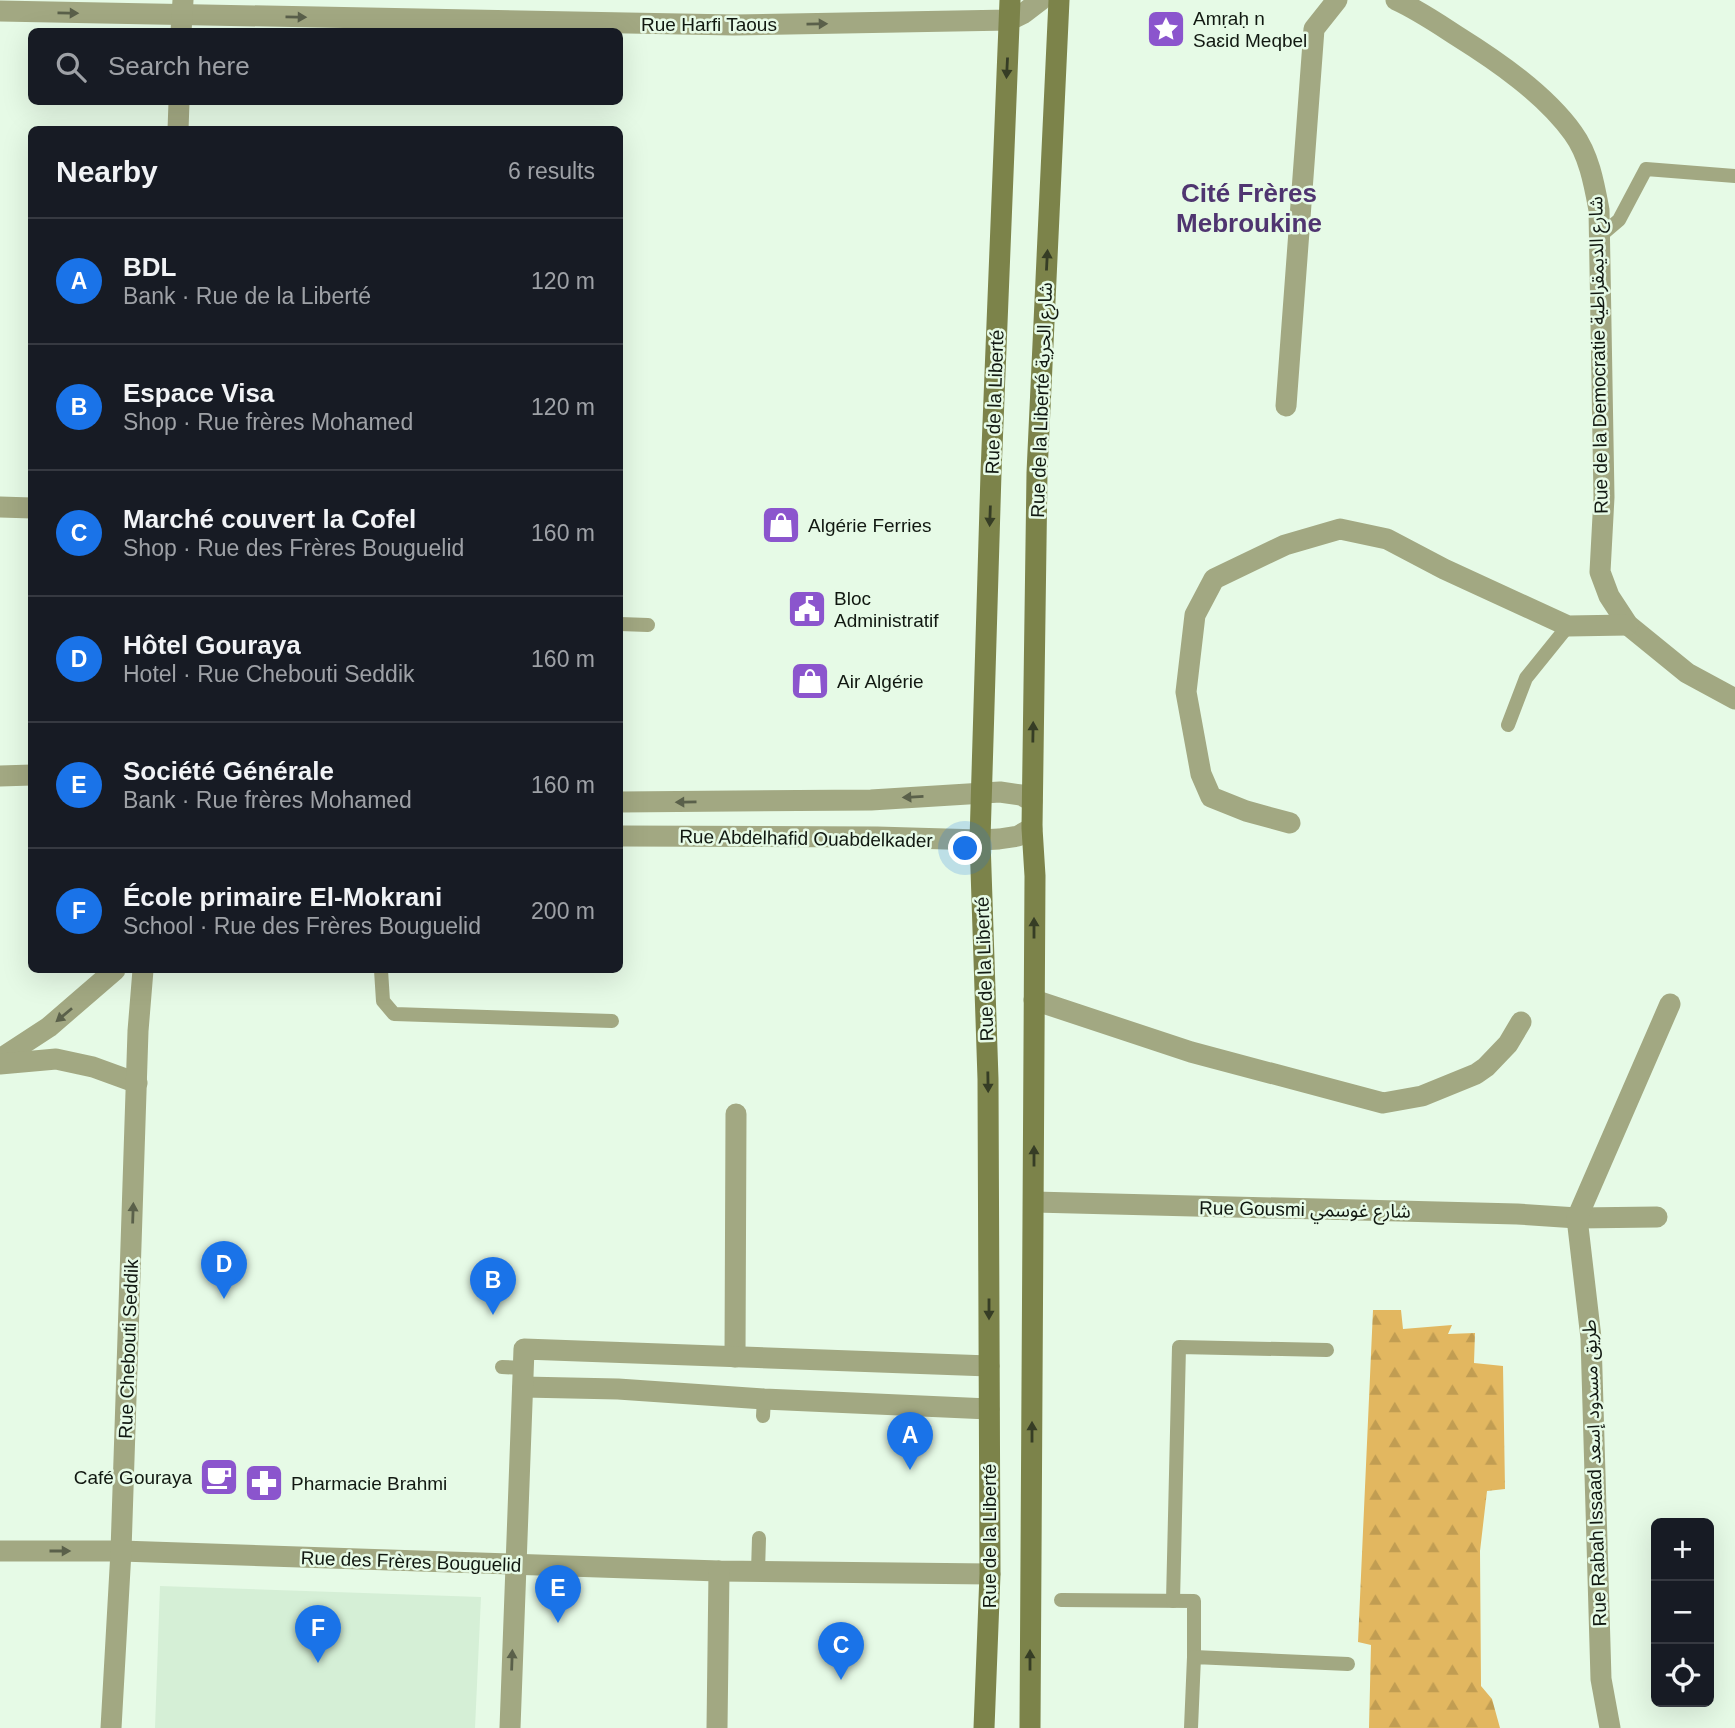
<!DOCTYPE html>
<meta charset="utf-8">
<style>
:root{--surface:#171b24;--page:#242831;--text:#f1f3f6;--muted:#9ea1a6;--line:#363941;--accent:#1a73e8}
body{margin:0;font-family:Arial,"Noto Sans Arabic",sans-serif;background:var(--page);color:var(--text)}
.controls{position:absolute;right:21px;bottom:21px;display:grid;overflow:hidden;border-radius:10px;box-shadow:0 7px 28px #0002}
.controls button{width:63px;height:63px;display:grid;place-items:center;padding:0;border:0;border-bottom:2px solid var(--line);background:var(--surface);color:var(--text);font:35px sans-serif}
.you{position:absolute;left:966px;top:849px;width:24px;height:24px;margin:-18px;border:5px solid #fff;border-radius:50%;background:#1a73e8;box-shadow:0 0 0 10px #1a73e833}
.badge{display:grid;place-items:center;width:46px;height:46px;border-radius:50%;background:var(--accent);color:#fff;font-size:23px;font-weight:700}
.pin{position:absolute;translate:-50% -58px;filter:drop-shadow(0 2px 4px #0008)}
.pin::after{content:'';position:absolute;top:37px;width:24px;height:21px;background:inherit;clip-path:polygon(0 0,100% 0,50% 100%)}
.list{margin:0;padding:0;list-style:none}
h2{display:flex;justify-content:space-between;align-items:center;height:91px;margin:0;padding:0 28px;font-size:30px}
h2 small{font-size:23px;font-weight:400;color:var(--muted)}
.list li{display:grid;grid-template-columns:46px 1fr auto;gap:21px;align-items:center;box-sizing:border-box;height:126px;padding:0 28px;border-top:2px solid var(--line)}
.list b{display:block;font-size:26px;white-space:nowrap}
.list p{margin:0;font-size:23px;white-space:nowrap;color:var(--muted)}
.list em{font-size:23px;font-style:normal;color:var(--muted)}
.icon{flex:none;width:38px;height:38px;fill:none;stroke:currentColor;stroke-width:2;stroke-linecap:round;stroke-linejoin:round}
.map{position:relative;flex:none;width:1735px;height:1728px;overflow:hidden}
.search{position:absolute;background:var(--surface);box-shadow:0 7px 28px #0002;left:28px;top:28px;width:595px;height:77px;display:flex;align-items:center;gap:18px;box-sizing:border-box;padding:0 24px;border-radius:10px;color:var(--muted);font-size:26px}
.panel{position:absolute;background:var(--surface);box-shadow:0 7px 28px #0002;left:28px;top:126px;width:595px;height:847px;border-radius:10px}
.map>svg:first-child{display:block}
</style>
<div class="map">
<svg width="1735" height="1728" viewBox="0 0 1735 1728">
<defs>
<pattern id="forest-firs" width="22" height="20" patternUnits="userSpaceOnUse" patternTransform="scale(1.75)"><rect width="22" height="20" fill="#e2b760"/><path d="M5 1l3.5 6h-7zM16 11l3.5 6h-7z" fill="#c19d52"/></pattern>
</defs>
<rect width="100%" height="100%" fill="#e6fae6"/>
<path fill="#d5efd6" d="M160 1586 481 1597 475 1728H155Z"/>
<path fill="url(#forest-firs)" d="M1373 1310H1401L1403 1329 1452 1325 1448 1334 1475 1333 1474 1363 1503 1366 1505 1489 1487 1491 1480 1551 1481 1686 1492 1699 1500 1728H1369L1371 1645 1358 1642Z"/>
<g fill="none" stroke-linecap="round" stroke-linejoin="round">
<g stroke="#a2a882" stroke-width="14">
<path d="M1599 237 1619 220 1646 169 1735 176"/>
<path d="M620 624 648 625"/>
<path d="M1508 725 1526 678 1568 626"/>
<path d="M381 970 383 1001 394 1014 612 1021"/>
<path d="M502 1367 523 1368"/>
<path d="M763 1416 764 1399"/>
<path d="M758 1571 759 1538"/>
<path d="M1061 1600 1194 1601V1657"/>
<path d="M1173 1601 1179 1347 1327 1350"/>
<path d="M1191 1728 1194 1657 1348 1664"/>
</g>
<g stroke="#a2a882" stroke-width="21">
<path d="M1396 0C1418 10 1437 23 1457 36 1497 61 1545 94 1573 133 1589 155 1594 183 1599 210L1604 497 1600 572 1609 596 1628 625 1687 673 1735 699"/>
<path d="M0 11 734 25 1010 20 1024 13 1041 0"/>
<path d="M181 32 183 0"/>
<path d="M178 130 179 102"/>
<path d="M1286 406 1314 29 1337 0"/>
<path d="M0 507 32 508"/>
<path d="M0 776 32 775"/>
<path d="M620 802 871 800 1000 792 1021 795 1032 801"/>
<path d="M1290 823 1246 811 1211 797 1201 774 1186 692 1195 615 1214 579 1285 545 1340 529 1387 539 1444 569 1568 626 1628 625"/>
<path d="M620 836 877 837 980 840 999 839 1018 836 1032 828"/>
<path d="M1034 1000 1191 1052 1383 1103 1422 1096 1476 1074 1486 1067 1508 1044 1521 1022"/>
<path d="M0 1059 49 1027 115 970"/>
<path d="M0 1064 56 1059 93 1067 137 1083"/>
<path d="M1034 1202 1517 1214 1577 1218 1657 1217"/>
<path d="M735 1357 736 1114"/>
<path d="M523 1387 618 1389 764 1399 989 1409"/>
<path d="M0 1551H121L719 1571 990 1574"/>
<path d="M111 1728 121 1551 138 1031 143 970"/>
<path d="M510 1728 524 1349 989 1366"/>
<path d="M717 1728 719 1571"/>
<path d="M1610 1728 1601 1679 1591 1338 1577 1218 1670 1004"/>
</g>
<g stroke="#7c834a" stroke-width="21">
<path d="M984 1728 990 1574 988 1079 980 840 991 473 1010 0"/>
<path d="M1030 1728 1035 876 1032 828 1037 473 1059 0"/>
</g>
</g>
<defs><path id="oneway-solid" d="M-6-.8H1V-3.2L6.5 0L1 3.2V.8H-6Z" transform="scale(1.75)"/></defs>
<g fill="#5a604a">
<use href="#oneway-solid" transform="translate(68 13) rotate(1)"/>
<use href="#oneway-solid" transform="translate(296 17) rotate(1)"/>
<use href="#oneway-solid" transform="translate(817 24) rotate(-1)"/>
<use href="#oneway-solid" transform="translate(913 797) rotate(177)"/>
<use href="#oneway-solid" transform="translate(686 802) rotate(179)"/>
<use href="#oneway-solid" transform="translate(64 1015) rotate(140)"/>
<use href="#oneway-solid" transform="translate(133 1213) rotate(-88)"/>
<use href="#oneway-solid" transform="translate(60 1551)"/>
<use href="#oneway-solid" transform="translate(512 1660) rotate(-88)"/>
</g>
<g fill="#363d25">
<use href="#oneway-solid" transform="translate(1007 68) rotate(93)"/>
<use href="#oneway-solid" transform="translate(1047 260) rotate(-87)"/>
<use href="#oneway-solid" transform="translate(990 516) rotate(92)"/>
<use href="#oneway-solid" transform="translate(1033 732) rotate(-89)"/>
<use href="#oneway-solid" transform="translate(1034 928) rotate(-90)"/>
<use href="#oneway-solid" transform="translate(988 1082) rotate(89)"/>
<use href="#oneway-solid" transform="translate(1034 1156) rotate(-90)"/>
<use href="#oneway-solid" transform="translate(989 1309) rotate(90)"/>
<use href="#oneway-solid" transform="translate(1032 1432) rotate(-90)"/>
<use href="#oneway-solid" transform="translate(1030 1660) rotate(-90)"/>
</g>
<defs>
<g id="sight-square" transform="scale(2.0125)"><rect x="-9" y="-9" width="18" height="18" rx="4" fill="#8b55cd" stroke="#e6fae6"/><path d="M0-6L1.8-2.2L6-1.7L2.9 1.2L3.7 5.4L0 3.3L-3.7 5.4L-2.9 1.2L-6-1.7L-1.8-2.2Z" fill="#fff"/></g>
<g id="shop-square" transform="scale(2.0125)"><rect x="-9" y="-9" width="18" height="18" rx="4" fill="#8b55cd" stroke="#e6fae6"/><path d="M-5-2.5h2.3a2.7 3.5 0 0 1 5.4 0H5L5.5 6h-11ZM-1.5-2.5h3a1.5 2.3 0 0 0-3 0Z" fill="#fff"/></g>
<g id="civic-square" transform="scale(2.0125)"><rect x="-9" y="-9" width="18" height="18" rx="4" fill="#8b55cd" stroke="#e6fae6"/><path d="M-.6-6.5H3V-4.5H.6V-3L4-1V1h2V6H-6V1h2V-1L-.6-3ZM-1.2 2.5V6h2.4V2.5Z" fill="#fff"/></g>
<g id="cafe-square" transform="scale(2.0125)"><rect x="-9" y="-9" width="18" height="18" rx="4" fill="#8b55cd" stroke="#e6fae6"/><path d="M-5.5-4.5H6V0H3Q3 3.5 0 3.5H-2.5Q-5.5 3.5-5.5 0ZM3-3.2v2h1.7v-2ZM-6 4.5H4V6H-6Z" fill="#fff"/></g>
<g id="pharmacy-square" transform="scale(2.0125)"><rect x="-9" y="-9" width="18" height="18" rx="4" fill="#8b55cd" stroke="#e6fae6"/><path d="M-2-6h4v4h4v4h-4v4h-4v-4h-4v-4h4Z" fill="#fff"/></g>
</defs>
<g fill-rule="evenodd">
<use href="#sight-square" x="1166" y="29"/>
<use href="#shop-square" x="781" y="525"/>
<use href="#civic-square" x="807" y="609"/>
<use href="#shop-square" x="810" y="681"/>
<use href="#cafe-square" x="219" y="1477"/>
<use href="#pharmacy-square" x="264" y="1483"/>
</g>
<g text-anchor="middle" stroke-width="5" stroke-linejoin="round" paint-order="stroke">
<g font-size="19" fill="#111811" stroke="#e6fae6" text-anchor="start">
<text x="1193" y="25">Amṛaḥ n<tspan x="1193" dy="22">Saɛid Meqbel</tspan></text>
<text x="808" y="532">Algérie Ferries</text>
<text x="834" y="605">Bloc<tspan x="834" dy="22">Administratif</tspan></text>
<text x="837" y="688">Air Algérie</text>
<text x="192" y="1484" text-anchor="end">Café Gouraya</text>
<text x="291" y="1490">Pharmacie Brahmi</text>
</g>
<g font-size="19" fill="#111811" stroke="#e6fae6">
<text x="709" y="31">Rue Harfi Taous</text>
<text transform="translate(1598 355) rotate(-91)" y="7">Rue de la Democratie شارع الديمقراطية</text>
<text transform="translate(1041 400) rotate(-88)" y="7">Rue de la Liberté شارع الحرية</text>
<text transform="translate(994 402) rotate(-88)" y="7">Rue de la Liberté</text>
<text transform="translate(806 838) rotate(1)" y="7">Rue Abdelhafid Ouabdelkader</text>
<text transform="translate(984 969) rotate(-92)" y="7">Rue de la Liberté</text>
<text transform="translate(1305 1209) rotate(1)" y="7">Rue Gousmi شارع غوسمي</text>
<text transform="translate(128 1349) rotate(-88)" y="7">Rue Chebouti Seddik</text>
<text transform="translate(1594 1473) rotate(-92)" y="7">Rue Rabah Issaad طريق مسدود إسعد</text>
<text transform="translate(989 1536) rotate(-90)" y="7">Rue de la Liberté</text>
<text transform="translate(411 1561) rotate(2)" y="7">Rue des Frères Bouguelid</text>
</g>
<g font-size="26" font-weight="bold" fill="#4f3570" stroke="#e6fae6">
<text x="1249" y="202">Cité Frères<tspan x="1249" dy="30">Mebroukine</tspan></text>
</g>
</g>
</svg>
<div class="controls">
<button>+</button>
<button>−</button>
<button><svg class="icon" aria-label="locate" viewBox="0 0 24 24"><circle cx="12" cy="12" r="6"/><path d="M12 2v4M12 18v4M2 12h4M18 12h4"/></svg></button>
</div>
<div class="you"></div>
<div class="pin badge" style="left:910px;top:1470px">A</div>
<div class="pin badge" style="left:493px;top:1315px">B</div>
<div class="pin badge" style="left:841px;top:1680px">C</div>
<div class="pin badge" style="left:224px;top:1299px">D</div>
<div class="pin badge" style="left:558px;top:1623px">E</div>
<div class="pin badge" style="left:318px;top:1663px">F</div>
<div class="search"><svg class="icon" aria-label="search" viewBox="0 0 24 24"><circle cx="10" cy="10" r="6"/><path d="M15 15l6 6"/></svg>Search here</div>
<section class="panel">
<h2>Nearby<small>6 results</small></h2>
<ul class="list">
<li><span class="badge">A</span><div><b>BDL</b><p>Bank · Rue de la Liberté</p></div><em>120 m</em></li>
<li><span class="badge">B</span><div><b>Espace Visa</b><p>Shop · Rue frères Mohamed</p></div><em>120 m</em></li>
<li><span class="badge">C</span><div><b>Marché couvert la Cofel</b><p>Shop · Rue des Frères Bouguelid</p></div><em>160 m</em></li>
<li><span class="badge">D</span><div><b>Hôtel Gouraya</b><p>Hotel · Rue Chebouti Seddik</p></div><em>160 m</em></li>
<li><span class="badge">E</span><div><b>Société Générale</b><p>Bank · Rue frères Mohamed</p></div><em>160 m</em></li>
<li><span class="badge">F</span><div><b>École primaire El-Mokrani</b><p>School · Rue des Frères Bouguelid</p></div><em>200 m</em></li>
</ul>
</section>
</div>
